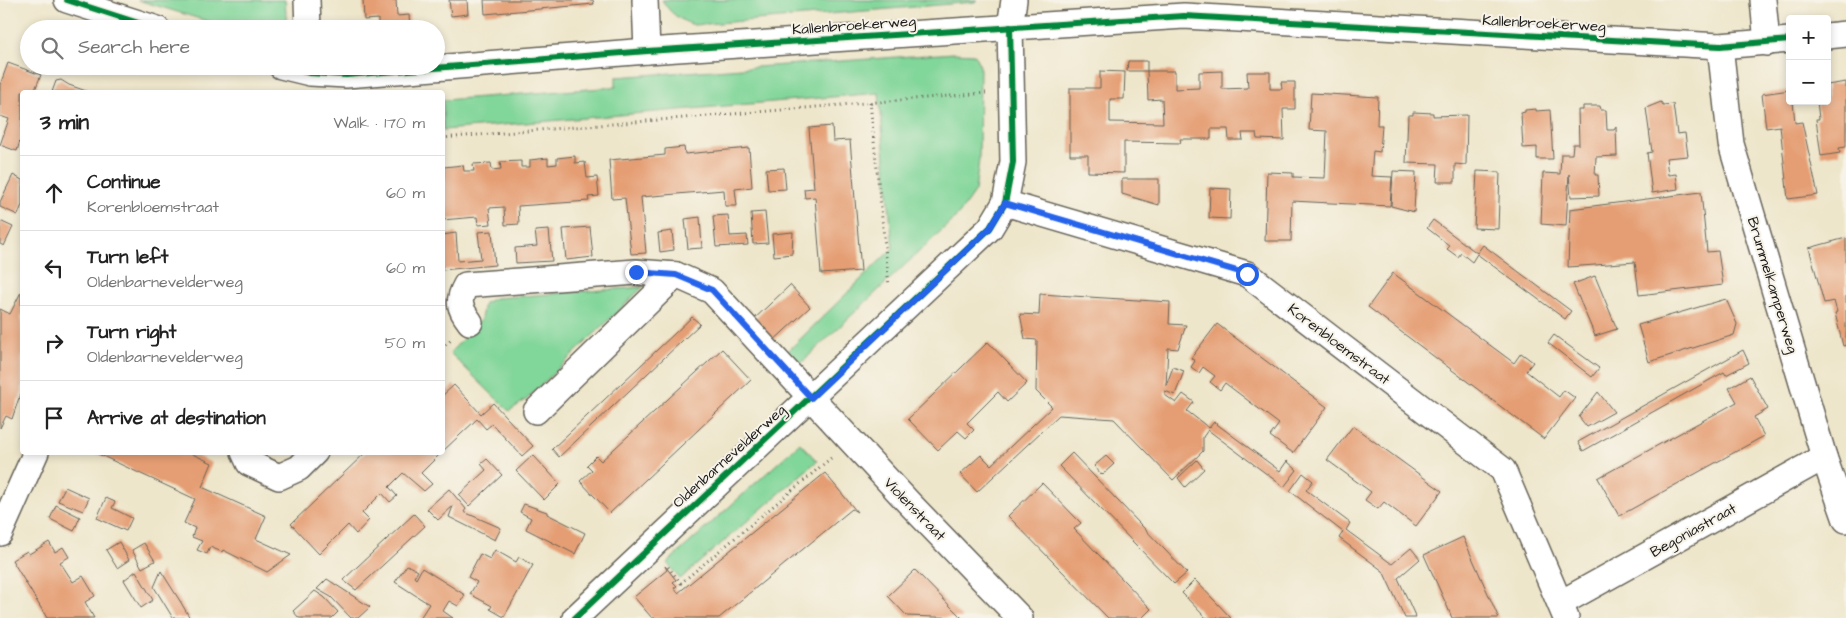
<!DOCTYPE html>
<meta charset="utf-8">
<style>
:root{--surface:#fff;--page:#f6f6f6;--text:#222;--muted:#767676;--line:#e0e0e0}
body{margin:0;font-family:"Architects Daughter",sans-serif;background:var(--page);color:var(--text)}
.controls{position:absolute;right:15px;top:15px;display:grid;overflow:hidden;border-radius:5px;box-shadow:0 2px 8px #0003}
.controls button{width:45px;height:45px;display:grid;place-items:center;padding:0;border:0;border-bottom:1px solid var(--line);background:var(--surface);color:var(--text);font:25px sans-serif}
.stop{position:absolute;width:15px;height:15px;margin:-11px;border:4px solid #2563eb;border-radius:50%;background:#fff}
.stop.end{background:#2563eb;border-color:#fff;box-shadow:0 1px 5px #0008}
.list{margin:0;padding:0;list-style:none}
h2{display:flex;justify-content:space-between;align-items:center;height:65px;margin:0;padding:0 20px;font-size:21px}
h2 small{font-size:16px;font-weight:400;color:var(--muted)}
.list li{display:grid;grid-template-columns:32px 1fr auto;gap:15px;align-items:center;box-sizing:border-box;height:75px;padding:0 20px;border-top:1px solid var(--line)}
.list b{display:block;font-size:19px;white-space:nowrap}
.list p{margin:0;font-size:16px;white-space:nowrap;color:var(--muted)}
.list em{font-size:16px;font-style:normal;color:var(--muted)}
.icon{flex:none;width:28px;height:28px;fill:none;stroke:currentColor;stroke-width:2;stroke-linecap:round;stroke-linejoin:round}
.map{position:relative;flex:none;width:1846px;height:618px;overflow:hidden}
.search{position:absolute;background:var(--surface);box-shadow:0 2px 8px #0003;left:20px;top:20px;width:425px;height:55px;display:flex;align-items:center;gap:12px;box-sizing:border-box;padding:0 18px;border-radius:28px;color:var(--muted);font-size:19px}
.panel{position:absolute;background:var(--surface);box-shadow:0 2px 8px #0003;left:20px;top:90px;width:425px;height:365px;border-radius:5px}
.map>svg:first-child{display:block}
</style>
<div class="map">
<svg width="1846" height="618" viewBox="0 0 1846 618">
<rect width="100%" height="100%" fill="#f7f3e8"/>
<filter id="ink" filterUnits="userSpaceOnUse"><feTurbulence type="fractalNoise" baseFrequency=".02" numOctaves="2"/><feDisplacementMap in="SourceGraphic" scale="10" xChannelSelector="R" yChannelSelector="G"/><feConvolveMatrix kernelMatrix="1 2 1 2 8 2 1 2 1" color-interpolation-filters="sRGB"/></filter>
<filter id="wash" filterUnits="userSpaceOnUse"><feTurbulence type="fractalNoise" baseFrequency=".0096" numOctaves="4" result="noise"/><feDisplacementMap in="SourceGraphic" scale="20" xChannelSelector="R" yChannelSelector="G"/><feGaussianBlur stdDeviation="1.12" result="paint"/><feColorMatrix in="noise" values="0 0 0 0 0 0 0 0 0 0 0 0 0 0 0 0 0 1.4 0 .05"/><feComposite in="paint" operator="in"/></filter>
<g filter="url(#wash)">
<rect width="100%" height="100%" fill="#eee6cb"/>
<g fill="#81d69a" stroke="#4e795b">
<path d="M138 0H285L287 29H233Z"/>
<path d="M662 0H977L975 2 694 25C679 20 670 13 662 0Z"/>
<path d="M954 53 974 54 980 66 979 160 975 191 959 214 798 366 786 353 893 248 879 93 443 130V100L616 87V77Z"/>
<path d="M643 287 526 400 509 411 450 353 481 319 484 303 495 298Z"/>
<path d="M800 443 817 461 680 579 667 563Z"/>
</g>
<g id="blocks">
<g fill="#e59e73">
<path d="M363 0H396L397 16 409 15 410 29H378V19L364 20Z"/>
<path d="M449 0H467L468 14 451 16Z"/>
<path d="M484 0H593L594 4 485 14Z"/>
<path d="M1128 61H1147V71H1127Z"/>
<path d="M8 63 41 75 34 92H22V134L17 151 0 145 9 119 0 116V85Z"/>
<path d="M1100 71 1125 72 1124 99H1110V122L1163 123 1162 99 1148 100 1147 71H1175V89L1199 88V72L1222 71V89L1248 88 1247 72H1270V89H1282L1281 82H1295V109H1283L1284 140 1257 139 1256 133H1242L1243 140H1229L1228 129H1211V139H1180L1181 143 1124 142V173L1088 172V155H1070V88H1100Z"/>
<path d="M61 80 69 85 89 92H52L56 81Z"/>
<path d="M1846 82V147L1839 148 1840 153 1821 156 1816 119H1819L1817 101H1827V85Z"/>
<path d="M1790 90V101H1793L1795 123 1802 122 1818 195 1788 199 1780 126 1766 128 1762 94Z"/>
<path d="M1311 93 1378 97 1377 125H1382L1380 152 1373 151 1371 176 1392 177 1390 206 1292 201 1291 241H1265L1267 172 1293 173V177L1325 178 1327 131 1309 130Z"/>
<path d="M1661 102 1663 105 1673 104 1677 134 1685 133 1688 156 1666 158 1668 175 1676 174 1678 189 1652 193 1647 153 1652 152 1646 108Z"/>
<path d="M1583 106H1600L1601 110H1606L1607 130H1614L1616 127 1617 156 1596 157 1595 175H1598L1599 196 1571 197 1569 174 1566 226 1541 224 1543 173 1560 174 1561 154H1572L1573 144H1579L1578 110H1583Z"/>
<path d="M1536 109V111L1550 110 1553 159H1537V147L1523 148 1521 113 1525 112V110Z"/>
<path d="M1413 112 1433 113V116L1467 115 1466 165 1455 164V182H1437L1438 164 1406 163 1408 115H1413Z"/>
<path d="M832 126 833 141 850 140 861 271 821 274 815 197 805 198 804 189 814 188 809 128Z"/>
<path d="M684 147 685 154 749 148 752 187 735 189 737 206H725L724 190 641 197 646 253 631 254 625 198 612 199 609 160 665 155V149Z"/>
<path d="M575 156V163L585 162 587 178 597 177 599 196 588 197 589 201 518 206 519 224 505 225 504 207 489 208 491 224 478 225 477 217 442 220 444 167 463 165 464 171H474L473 164 491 163 492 170 501 169 500 162 521 161V167H530V160L548 158V165L557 164V158Z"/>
<path d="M784 168 786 189 768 190 766 169Z"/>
<path d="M1393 171 1416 172 1414 212 1391 206Z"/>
<path d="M1477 171 1500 172 1498 229 1474 228Z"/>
<path d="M13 175 22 180V205L18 215 0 207V202Z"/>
<path d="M1122 179H1159V205L1122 194Z"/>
<path d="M1210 188 1231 189 1230 219 1209 218Z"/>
<path d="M1701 192 1707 252 1718 251 1723 285 1639 295 1635 262 1568 267 1570 209Z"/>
<path d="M765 212 768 243 753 244 751 213Z"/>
<path d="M728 215 730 236 747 235 748 245 716 247 713 216Z"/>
<path d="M700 217 702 248 688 249 685 219Z"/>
<path d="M1433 220 1477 253 1483 245 1571 311 1565 319 1477 254 1472 262 1461 253 1458 257 1447 249 1450 246 1427 228Z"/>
<path d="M0 221 13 227 4 246 0 244Z"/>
<path d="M590 227 593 257 566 260 563 229Z"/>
<path d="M549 230 552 261 516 263 515 248 537 246 535 231Z"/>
<path d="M492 231 495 265 442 270V235L456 233 458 261 481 259 478 232Z"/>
<path d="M672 231 674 250 660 252 658 233Z"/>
<path d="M793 232 792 254 774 256 772 234Z"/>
<path d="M1846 238V345L1843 346 1835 313 1837 312 1834 301 1824 303 1809 248Z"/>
<path d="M1393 273 1514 363 1521 353 1533 362 1526 371 1559 397 1564 390 1575 398 1544 439 1368 307Z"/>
<path d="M1595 276 1617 329 1595 336 1573 284Z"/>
<path d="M790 285 810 307 771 343 751 322Z"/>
<path d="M21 292 22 391 20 397 22 400 19 398 12 419 6 416 0 428V309L10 314Z"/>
<path d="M1040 294 1170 302 1169 324 1186 325 1178 349 1168 348 1166 386 1173 367 1184 371 1175 395 1165 391V395L1176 403 1183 394 1194 402 1187 411 1209 428 1214 422 1280 471 1287 461 1297 470 1284 487 1208 430 1203 437V451L1173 480 1114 419 1059 415 977 492 960 474 981 455 991 465 1052 407 1036 391 1037 340 1025 339 1020 314 1039 315Z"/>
<path d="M1726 299 1737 324 1734 335 1649 362 1638 325Z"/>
<path d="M692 317 700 324 559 457 552 449Z"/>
<path d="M1217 324 1327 407 1293 453 1270 436 1279 424 1225 383 1220 390 1210 382 1215 376 1203 367 1199 373 1191 367 1195 361 1191 358Z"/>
<path d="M1554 335 1599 368 1592 377 1548 343Z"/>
<path d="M988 342 1027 383 1007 402 998 392 967 423 974 430 966 438 958 431 938 450 908 419Z"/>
<path d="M722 349 751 380 610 513 580 481 592 470 587 465 596 456 601 461Z"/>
<path d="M1743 350 1749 363 1726 375 1724 372 1583 451 1578 442Z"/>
<path d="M1750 376 1768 409 1754 417 1764 436 1619 516 1598 478 1737 402 1729 388Z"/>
<path d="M454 385 481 414 493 403 533 446 522 456 492 424 486 429 477 419 442 452V396Z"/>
<path d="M1598 392 1614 412 1587 427 1579 417Z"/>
<path d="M1353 426 1442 491 1416 526 1384 502 1378 509 1365 500 1371 492 1327 460Z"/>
<path d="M94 452H188L212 463 202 487 266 516 256 539 291 555 267 572 223 550 222 552 210 547 207 554 197 550 202 541 192 537 195 528 184 523 195 499Z"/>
<path d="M366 452H442L421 473 432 484 424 491 403 473 389 487 397 496 390 502 382 493 362 513 369 520 356 534 348 525 319 554 291 524Z"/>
<path d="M1072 453 1187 573 1174 584 1059 466Z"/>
<path d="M533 455 560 484 544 500 516 471Z"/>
<path d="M1106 456 1114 464 1102 475 1094 466Z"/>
<path d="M487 459 502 475 469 506 459 495 486 470 481 464Z"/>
<path d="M1197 460 1204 469 1185 487 1178 478Z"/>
<path d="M825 473 857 512 852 509 719 618H652L634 597 667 570 665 566 676 580 673 582 677 586 674 588 678 593Z"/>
<path d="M1303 473 1313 481 1306 490 1350 523 1346 530 1392 564 1411 548 1420 559 1398 578 1416 618H1405L1383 571 1339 538 1343 532 1290 491Z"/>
<path d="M1042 483 1081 523 1074 529 1151 609 1142 618H1108L1008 516Z"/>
<path d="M65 487 89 498 83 511 58 501Z"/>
<path d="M449 489 466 509 464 512 501 528 495 540 449 517 453 506 438 520 427 509Z"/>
<path d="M106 498 115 502 112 508 132 518 126 531 97 518Z"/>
<path d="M524 504 547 512V514L585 533 575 554 526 529 531 518 520 512Z"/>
<path d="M56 505 80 517 74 531 50 519Z"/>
<path d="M414 514 425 526 356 590 343 580Z"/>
<path d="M1463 537 1497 614 1499 618H1452L1447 606 1424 555Z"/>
<path d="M49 542 55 552 63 547 69 557 60 562 73 582 83 576 95 596 85 602 94 618H47L12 560 27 551 29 554Z"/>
<path d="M119 542 129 560 117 568 106 550Z"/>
<path d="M144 543 155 561 142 568 132 550Z"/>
<path d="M495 550 516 562 519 557 533 565 504 617 490 609 492 606 470 594 477 582 468 577 480 554 490 559Z"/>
<path d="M407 565 418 571 414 577 416 579 422 568 465 595 458 606 449 601 443 611 453 618H420L429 604 395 582Z"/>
<path d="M915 570 954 610 962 618 907 616 888 596Z"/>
<path d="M136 571 153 600 141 608 124 580Z"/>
<path d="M161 571 180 601 190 618H173L154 587Z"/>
<path d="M327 579 370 607 358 618H351L331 597 317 589Z"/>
<path d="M1195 580 1215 601 1231 618H1206L1182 593Z"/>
<path d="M315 591 324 597 338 612 332 618H299L293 611Z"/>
</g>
</g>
</g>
<g filter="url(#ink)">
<use href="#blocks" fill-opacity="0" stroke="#666359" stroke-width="1"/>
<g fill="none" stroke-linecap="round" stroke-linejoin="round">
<g stroke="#666359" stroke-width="28">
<g id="minor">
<path d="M67 0 157 29"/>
<path d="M307 0 308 29"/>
<path d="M645 0 647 51"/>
<path d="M1763 0 1767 43"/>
<path d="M1827 36 1846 34"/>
<path d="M1720 46 1731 144 1824 457 1846 520"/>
<path d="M281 66 310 73 346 75 647 51 1184 16 1720 46 1790 40"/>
<path d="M1005 203 1247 274 1503 470 1566 618"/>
<path d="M470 322C459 308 457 301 466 285L636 272 676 275"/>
<path d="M536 411 676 275 712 291 909 503 1020 618"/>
<path d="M244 452 249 463 279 477 299 468 315 452"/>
<path d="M0 533 36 452"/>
<path d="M1561 603 1824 457"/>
<path d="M575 618 990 228 1005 203 1013 162 1010 27 1014 0"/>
</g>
</g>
<g stroke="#666359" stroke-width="3" stroke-dasharray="1 4" stroke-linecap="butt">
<path d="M870 102 889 286"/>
<path d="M442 138 986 93"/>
<path d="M442 348 451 340"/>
<path d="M668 567 681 583 831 458"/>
</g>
<use href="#minor" stroke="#fff" stroke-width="25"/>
<g stroke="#f7f3e8" stroke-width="9">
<g id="cycleway">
<path d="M67 0 157 29"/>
<path d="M281 66 310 73 346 75 647 51 1184 16 1720 46 1790 40"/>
<path d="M575 618 990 228 1005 203 1013 162 1010 27"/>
</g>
</g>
<use href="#cycleway" stroke="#00873e" stroke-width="6"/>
</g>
</g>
<g fill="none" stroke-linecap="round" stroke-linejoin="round" filter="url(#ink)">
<path stroke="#2563eb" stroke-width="6" d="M636 272 676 275 712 290 811 398 990 228 1005 203 1247 274"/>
</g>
<g text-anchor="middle" stroke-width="4" stroke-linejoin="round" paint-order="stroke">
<g font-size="15" fill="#1c1c1c" stroke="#f7f3e8">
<text transform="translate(1544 23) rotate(3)" y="5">Kallenbroekerweg</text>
<text transform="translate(854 25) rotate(-4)" y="5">Kallenbroekerweg</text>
<text transform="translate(1773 285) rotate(73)" y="5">Brummelkamperweg</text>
<text transform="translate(1339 344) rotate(37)" y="5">Korenbloemstraat</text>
<text transform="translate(729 456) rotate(-42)" y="5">Oldenbarnevelderweg</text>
<text transform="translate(915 509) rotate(46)" y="5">Violenstraat</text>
<text transform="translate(1693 530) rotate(-29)" y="5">Begoniastraat</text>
</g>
</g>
</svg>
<div class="controls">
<button>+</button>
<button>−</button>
</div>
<div class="stop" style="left:1247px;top:274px"></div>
<div class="stop end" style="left:636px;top:272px"></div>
<div class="search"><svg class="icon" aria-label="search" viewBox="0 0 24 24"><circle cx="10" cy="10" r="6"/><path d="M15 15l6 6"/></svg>Search here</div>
<section class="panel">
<h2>3 min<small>Walk · 170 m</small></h2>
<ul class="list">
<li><svg class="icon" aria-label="ahead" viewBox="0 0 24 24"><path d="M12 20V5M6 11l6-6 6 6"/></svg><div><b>Continue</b><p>Korenbloemstraat</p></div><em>60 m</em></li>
<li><svg class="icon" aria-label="left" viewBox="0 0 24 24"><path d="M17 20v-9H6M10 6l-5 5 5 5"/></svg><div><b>Turn left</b><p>Oldenbarnevelderweg</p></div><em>60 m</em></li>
<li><svg class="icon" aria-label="right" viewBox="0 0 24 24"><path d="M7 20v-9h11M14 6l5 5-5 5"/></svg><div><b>Turn right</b><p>Oldenbarnevelderweg</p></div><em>50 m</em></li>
<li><svg class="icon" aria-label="arrive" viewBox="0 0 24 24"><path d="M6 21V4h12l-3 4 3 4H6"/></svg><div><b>Arrive at destination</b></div></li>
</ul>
</section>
</div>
